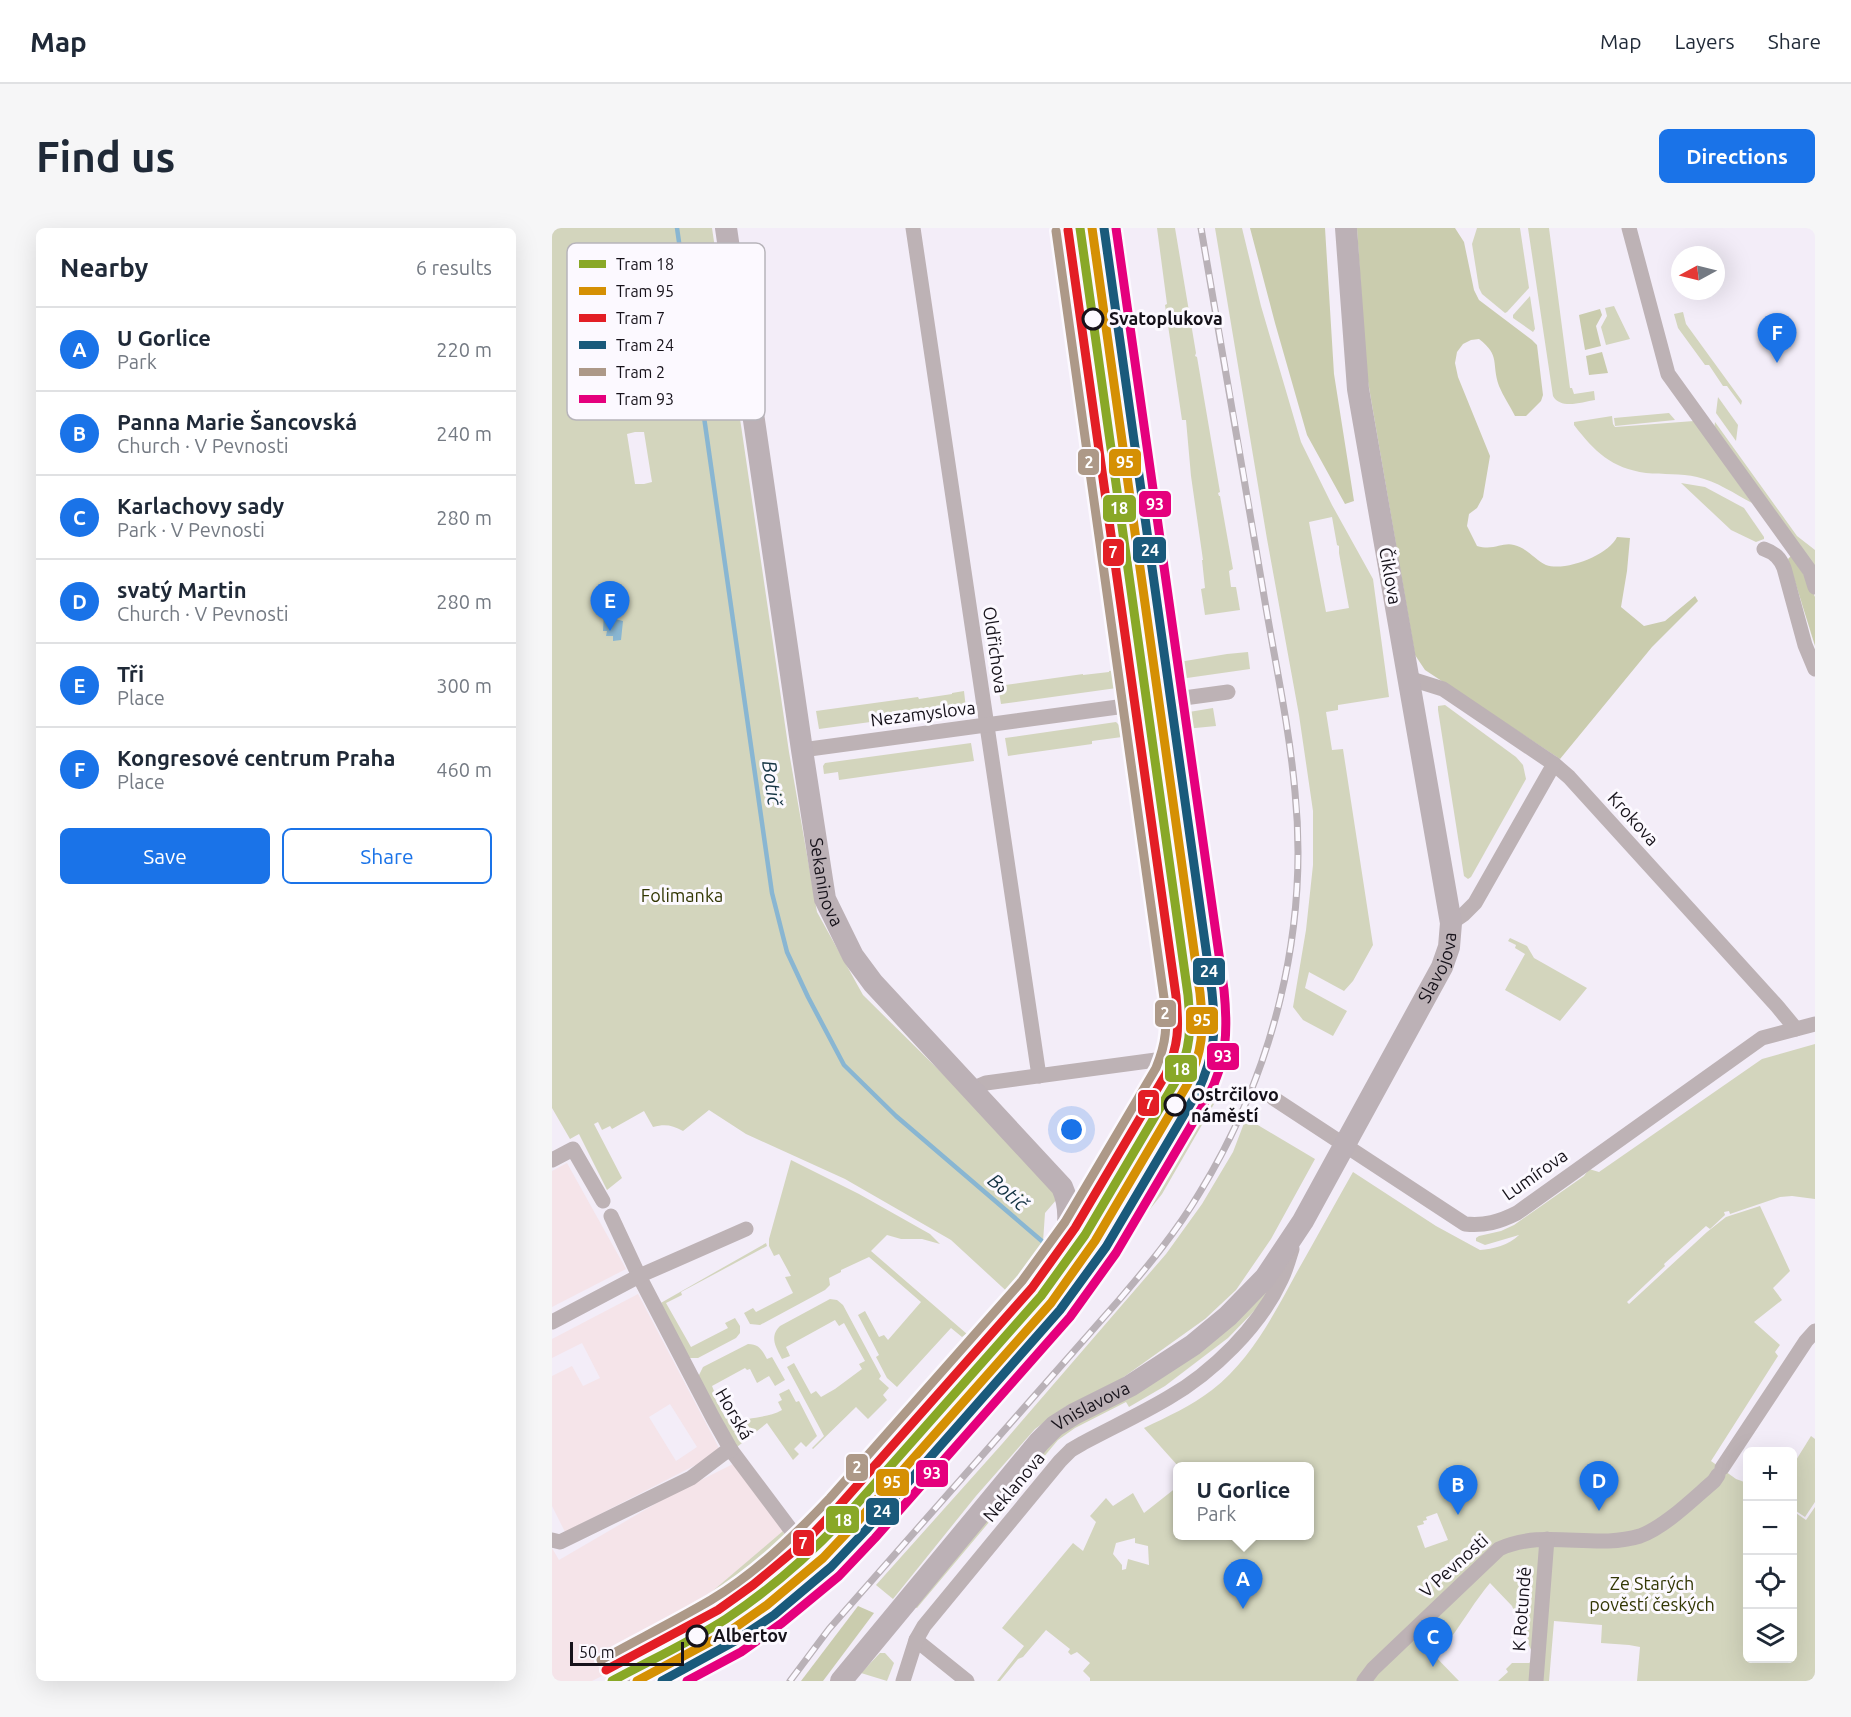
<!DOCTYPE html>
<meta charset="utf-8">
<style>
:root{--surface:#fff;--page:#f6f6f7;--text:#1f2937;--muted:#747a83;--line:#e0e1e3;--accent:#1a73e8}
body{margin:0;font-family:Ubuntu,sans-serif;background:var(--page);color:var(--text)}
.controls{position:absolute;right:18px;bottom:18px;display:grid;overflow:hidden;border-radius:9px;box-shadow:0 6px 24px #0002}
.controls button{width:54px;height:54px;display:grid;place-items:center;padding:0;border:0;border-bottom:2px solid var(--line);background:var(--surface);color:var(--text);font:30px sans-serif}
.compass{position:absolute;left:1119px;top:18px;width:54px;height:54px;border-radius:50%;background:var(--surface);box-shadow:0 6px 24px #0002;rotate:263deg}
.scale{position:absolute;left:18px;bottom:15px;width:114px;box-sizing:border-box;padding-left:6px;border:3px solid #16121a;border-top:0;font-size:16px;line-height:21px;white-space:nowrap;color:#16121a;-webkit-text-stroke:4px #fcf9ff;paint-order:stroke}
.you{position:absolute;left:520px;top:902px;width:21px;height:21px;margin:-15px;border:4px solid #fff;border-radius:50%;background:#1a73e8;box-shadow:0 0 0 9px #1a73e833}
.badge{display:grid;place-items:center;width:39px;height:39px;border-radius:50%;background:var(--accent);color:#fff;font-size:20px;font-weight:700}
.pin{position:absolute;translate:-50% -50px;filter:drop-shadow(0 2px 3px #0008)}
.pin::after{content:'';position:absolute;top:32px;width:21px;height:18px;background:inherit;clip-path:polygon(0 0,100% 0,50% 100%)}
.popup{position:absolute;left:621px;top:1234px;width:141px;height:78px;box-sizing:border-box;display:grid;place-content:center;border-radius:9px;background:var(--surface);filter:drop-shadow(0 2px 4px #0005);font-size:20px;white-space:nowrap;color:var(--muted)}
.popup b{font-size:22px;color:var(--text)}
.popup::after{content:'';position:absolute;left:50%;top:100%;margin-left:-12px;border:12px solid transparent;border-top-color:var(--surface)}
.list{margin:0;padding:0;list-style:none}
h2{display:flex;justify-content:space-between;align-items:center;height:78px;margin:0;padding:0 24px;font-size:26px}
h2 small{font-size:20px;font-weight:400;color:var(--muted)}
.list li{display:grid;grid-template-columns:39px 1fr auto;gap:18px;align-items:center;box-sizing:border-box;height:84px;padding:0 24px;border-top:2px solid var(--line)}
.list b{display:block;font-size:22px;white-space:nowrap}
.list p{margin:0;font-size:20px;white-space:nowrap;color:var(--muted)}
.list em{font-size:20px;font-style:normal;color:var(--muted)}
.actions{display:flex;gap:12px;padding:18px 24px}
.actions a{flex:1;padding:14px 0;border:2px solid var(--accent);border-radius:9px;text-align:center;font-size:21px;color:var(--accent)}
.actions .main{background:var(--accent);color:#fff}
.icon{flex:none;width:33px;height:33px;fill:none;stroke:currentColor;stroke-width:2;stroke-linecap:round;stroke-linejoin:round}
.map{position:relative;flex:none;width:1263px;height:1453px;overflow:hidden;border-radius:9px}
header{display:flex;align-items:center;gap:36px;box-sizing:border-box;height:84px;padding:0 30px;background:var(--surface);border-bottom:2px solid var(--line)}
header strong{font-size:28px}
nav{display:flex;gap:33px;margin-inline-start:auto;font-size:21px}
.intro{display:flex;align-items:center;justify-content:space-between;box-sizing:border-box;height:144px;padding:0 36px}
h1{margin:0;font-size:42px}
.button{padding:15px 27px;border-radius:9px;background:var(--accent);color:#fff;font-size:21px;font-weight:700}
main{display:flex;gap:36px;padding:0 36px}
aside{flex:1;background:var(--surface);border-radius:9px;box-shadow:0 6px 24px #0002}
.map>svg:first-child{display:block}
</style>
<header>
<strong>Map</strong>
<nav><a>Map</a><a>Layers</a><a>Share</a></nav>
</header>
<div class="intro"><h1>Find us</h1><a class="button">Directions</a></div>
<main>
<aside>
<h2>Nearby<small>6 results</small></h2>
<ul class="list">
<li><span class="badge">A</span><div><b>U Gorlice</b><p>Park</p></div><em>220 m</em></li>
<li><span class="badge">B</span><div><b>Panna Marie Šancovská</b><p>Church · V Pevnosti</p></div><em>240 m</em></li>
<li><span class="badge">C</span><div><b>Karlachovy sady</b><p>Park · V Pevnosti</p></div><em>280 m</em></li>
<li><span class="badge">D</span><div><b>svatý Martin</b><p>Church · V Pevnosti</p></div><em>280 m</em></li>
<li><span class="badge">E</span><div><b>Tři</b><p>Place</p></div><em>300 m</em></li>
<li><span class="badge">F</span><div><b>Kongresové centrum Praha</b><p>Place</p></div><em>460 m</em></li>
</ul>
<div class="actions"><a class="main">Save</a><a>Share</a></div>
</aside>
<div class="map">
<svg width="1263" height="1453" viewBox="0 0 1263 1453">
<rect width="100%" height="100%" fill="#f3edf8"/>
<g fill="#f5e4e9" fill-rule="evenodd">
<path d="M15 935 74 1041 0 1079V943Z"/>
<path d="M86 1066 169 1224 13 1304 0 1278V1148L20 1138 31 1158 48 1150 30 1115 0 1130V1111ZM118 1176 145 1219 124 1233 97 1189Z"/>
<path d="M181 1236 233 1298 241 1313 238 1322 80 1433 40 1453H0V1320L7 1332 115 1269Z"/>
</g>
<g fill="#d3d5bd" fill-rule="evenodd">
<path d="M0 0H160L237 524 265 684 311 767 497 951 505 971 493 985 491 1014 481 1038 462 1070 399 1012 293 951 194 906 157 882 131 903C120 897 113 896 101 899L92 883 60 901 58 898 50 902 46 894 42 896 70 950 55 962 27 906 18 911 0 880ZM83 204H92L100 254 92 256H83L75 206Z"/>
<path d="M605 0H623L644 125 643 128 645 129 668 264 666 265 667 268H668L681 341 677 343 679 359H684L688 382 653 387 649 361 653 360 650 332H651L639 248 634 192H630L613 77 615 76Z"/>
<path d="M663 0H690L709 78 749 214 780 277 821 351 837 469 786 477V482L774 484 780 522 791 521 821 717 801 753 792 763 757 744 753 760 795 783 781 808 751 792 741 779 754 702 761 637V583L747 487 715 311ZM780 289 785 317 787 318V325L797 380 774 384 757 294Z"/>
<path d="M925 0H968L977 60 955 84 953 85 930 66 927 60 920 16Z"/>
<path d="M976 0H997L1018 160H1020L1022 166 1042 163 1043 172C1030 174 1009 182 1001 168Z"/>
<path d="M978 68 983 101 981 104 961 90V87Z"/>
<path d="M1062 78 1078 111 1054 117 1049 99 1055 88 1053 80Z"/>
<path d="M1131 84 1134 96 1190 173 1189 177 1175 158H1171L1157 137H1153L1126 100 1122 86Z"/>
<path d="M1166 169 1186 197 1184 213 1164 185Z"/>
<path d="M1117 185 1123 192 1063 198 1062 190Z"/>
<path d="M1060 188 1061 196 1063 199 1142 193 1200 275C1183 266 1164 253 1145 249 1129 245 1111 247 1094 245 1059 240 1043 224 1022 197V194Z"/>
<path d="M1163 194 1245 308 1263 322V349L1162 202Z"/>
<path d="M1129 255 1153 259 1192 280 1212 309V311L1204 314 1179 302Z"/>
<path d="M696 424 698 441 621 452 619 433 621 435 675 426Z"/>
<path d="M565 442 570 445 572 459 449 476 446 458 531 446V447L557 444V443Z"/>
<path d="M412 463 414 481 267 501 264 483 366 469 367 471 400 466V465Z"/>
<path d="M893 477 964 529 971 537 974 551 919 649 916 651 912 648 886 482V478Z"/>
<path d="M661 480 664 498 633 501 628 503 625 486Z"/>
<path d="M564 494 568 498 570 509 540 513V516L456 528 453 510Z"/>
<path d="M419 515 422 533 287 552 286 544 272 546 271 538 273 535Z"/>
<path d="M958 710 975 718 982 730 1035 760 1008 793 953 762 973 726 963 720 964 717 956 713Z"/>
<path d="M1263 816V971L1240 968 1228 969 1178 986 1177 983 1172 984 1173 987 1158 1001 1154 998 1112 1036 1113 1038 1075 1074 1077 1076 1155 1004 1174 989 1208 978 1238 1043 1221 1060 1230 1072 1202 1094 1228 1117 1223 1124 1226 1128 1159 1233 1184 1251 1195 1255 1196 1430H1240L1241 1283 1254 1292 1263 1279V1453H1085L1088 1419 1077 1417 1049 1415 1050 1397 1002 1393 997 1453H946L956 1444 954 1441 960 1435H977L983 1431 960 1378 938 1355C923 1373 912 1392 898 1411L893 1407 879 1424 907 1453H538V1450L531 1443 538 1435 525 1424 519 1427 516 1424 518 1421 494 1402 471 1429 466 1431 448 1453H445L472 1418 450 1400 521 1315 531 1323 544 1294 538 1288 554 1270 561 1278 581 1265 592 1285 625 1259V1308H757V1238H626L592 1200C615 1189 639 1178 660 1162 699 1132 722 1086 745 1044 764 1011 782 977 801 944L884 998 928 1022C941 1021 957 1017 967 1007L933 1017 924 1013V1010L927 1008 949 1003 962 997 1032 948 1037 941 1047 944 1210 831ZM885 1285 896 1312 873 1320 865 1298 872 1296 871 1293 875 1292 874 1289ZM583 1310V1315L596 1318 597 1337 576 1331 574 1341 570 1342V1337L561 1326 564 1315Z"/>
<path d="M644 868 649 869 662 876 610 966 544 1049 535 1041 613 918 616 914 620 916 628 903 624 900Z"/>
<path d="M694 890 763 931 719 1011 684 1062 653 1091 569 1151 513 1179 483 1201 424 1268 341 1371 324 1357 450 1216 614 1026 650 976 681 924Z"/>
<path d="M239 932 307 966 378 1006 388 1016 370 1011H349L335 1007 319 1023 415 1106 447 1076 452 1081 419 1118 415 1114 418 1110 414 1106 410 1109 399 1100 345 1159 335 1150 324 1129 327 1127 306 1087 313 1083 327 1109 332 1107 336 1112 369 1074 317 1029 289 1042V1044L277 1050 278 1057 273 1062 208 1097 198 1096 192 1085 201 1080 204 1084 241 1065 233 1049 239 1048 227 1026 222 1028 217 1018V1011Z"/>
<path d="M214 1015 215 1018 129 1064 130 1067 114 1075 139 1119 176 1100 173 1095 183 1090 188 1098V1105L184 1110 146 1130H136L107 1076Z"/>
<path d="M719 1055 708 1077 676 1110 613 1158 577 1179 574 1174 523 1200 506 1212 365 1380 359 1378 501 1212Z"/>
<path d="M278 1071 285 1072 291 1077 329 1148 327 1151 337 1160 331 1167 335 1172 316 1191 304 1179 261 1221 260 1220 272 1208 235 1139 242 1135 259 1166 264 1163 269 1169 283 1161 310 1141 307 1136 313 1133 292 1095 287 1098 283 1092 234 1119 238 1128 230 1131C224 1119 217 1109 228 1098Z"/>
<path d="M514 1076 519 1080 336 1289 333 1287 337 1276Z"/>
<path d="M196 1116C207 1116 210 1122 215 1131L220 1129 233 1152 223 1158 217 1148 205 1155 198 1141 195 1142 193 1140 160 1158 162 1163 160 1165 174 1191 177 1190 181 1196C196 1188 214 1191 230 1182L226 1174 230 1172 227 1166 237 1161 244 1174 247 1173 265 1208 254 1219 249 1214 242 1221 247 1226 241 1232 215 1195 185 1219 146 1149 151 1139Z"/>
<path d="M1259 1208 1263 1211V1274L1253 1289 1241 1281V1237Z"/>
<path d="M231 1303 236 1316 231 1324 136 1384Z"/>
<path d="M328 1425H333L342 1435 335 1453 309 1445Z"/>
</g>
<g fill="#caccae">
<path d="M698 0H773L782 146 802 273 793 276 755 207 723 95Z"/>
<path d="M805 0H903L912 14 922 62 927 72 980 112 985 117 991 167 989 173 974 188H963C958 178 951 168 947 158 939 135 949 128 927 111L919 112 911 116 905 124 903 135 906 149 938 228 931 269 925 280 917 286 915 298 925 318C942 323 950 314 962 317 975 320 983 332 994 337 1013 344 1057 327 1065 309L1078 310 1075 343 1069 379 1092 398 1113 393 1143 368 1146 373 1100 419 1008 531 873 442 863 427 814 142Z"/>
<path d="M1048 81 1050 87 1044 98 1049 118 1033 122 1027 87Z"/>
<path d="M1050 124 1056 145 1037 147 1034 128Z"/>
<path d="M1239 328 1257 354 1263 369V418L1236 331Z"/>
<path d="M306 1378 322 1385 271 1453H249Z"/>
</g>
<path fill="#89b6d2" d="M52 384 59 386V390L71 393 69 412 61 413V408H54L55 403H51Z"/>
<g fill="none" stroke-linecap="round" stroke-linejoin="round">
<g stroke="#89b6d2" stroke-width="4.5">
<path d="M125 0 220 665 235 724 256 769 292 837 344 888 491 1014"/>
<path d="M530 1051 537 1057"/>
</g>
<g stroke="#bdb2b5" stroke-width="15">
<path d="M361 0 487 848"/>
<path d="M1077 0 1116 146 1258 343 1263 359"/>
<path d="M1212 321C1223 325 1228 330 1232 340L1253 417 1263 441"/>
<path d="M856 450 891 461 1002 536 1017 549 1225 778 1244 801"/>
<path d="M250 522 676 464"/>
<path d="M899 695 912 686 923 675 1002 536"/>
<path d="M420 861 434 855 604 832H615L633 843"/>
<path d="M721 870 913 996C933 998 947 994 965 985L1210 810 1263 796"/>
<path d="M0 932 21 921 51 973"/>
<path d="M59 988 87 1048 161 1190 179 1222 239 1302 263 1321"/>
<path d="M0 1094 87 1048 194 1001"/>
<path d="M1170 1240 1254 1113 1263 1103"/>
<path d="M0 1312 8 1314 139 1250 172 1225 179 1222"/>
<path d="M364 1412 415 1453"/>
<path d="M351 1453 364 1412 372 1398 508 1233 519 1222 531 1215C559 1200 589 1186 616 1170 660 1145 708 1098 729 1052 734 1042 737 1031 740 1021"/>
<path d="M812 1453 821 1441 947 1321C991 1300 1043 1322 1088 1308 1113 1299 1141 1271 1162 1253L1166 1247"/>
<path d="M984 1453 995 1311"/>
</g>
<g stroke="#bcb1b6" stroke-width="22">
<path id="s1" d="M174 0 250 522 273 671 301 728 321 755 510 959C523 988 514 1017 501 1044"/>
<path d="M81 1444 104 1420 285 1297"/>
<path d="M69 1453 108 1436 187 1391 212 1374 249 1344 269 1325 306 1280 507 1051 529 1020 627 856C641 824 644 802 640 768L532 0"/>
<path id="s2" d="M289 1453 487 1214 503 1198 522 1186 578 1158 641 1117 676 1088 713 1050 751 993 890 739 897 719 899 695 806 161 794 0"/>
</g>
<g stroke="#b9b1b7" stroke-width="7">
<path id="rail" d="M238 1453 277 1401 567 1072C596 1038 625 1003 648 964 721 845 757 703 743 564 737 496 722 429 711 362 691 242 670 121 649 0"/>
</g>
<use href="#rail" stroke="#fcf9ff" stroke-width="4.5" stroke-dasharray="14" stroke-linecap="butt"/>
<g stroke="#fcf9ff" stroke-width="14">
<path id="tram-1" d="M60 1453C97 1433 138 1414 174 1391 219 1361 259 1326 296 1286L489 1068 533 1007 625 851C639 819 639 801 636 767L528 0"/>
</g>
<g stroke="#fcf9ff" stroke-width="14">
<path id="tram-2" d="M85 1453 178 1403 215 1377 271 1330 305 1294 499 1075 543 1013 635 857C651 823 652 802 648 765L540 0"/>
</g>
<g stroke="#fcf9ff" stroke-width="14">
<path id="tram-3" d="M54 1442 166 1382 201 1357 255 1312 287 1278 480 1060 523 1000 614 846C627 816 627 800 624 768L516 2"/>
</g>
<g stroke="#fcf9ff" stroke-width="14">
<path id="tram-4" d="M110 1453 183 1413 222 1387 279 1339 314 1302 508 1082 554 1019 646 863C663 826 664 803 660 764L552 0"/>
</g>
<g stroke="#fcf9ff" stroke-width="14">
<path id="tram-5" d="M49 1432C85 1412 123 1393 159 1372 204 1345 242 1308 278 1270L470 1053 513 994 604 840C615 813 615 799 612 770L504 3"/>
</g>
<g stroke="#fcf9ff" stroke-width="14">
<path id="tram-6" d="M135 1453 189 1424 230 1395 287 1348 323 1310 518 1089 564 1025 656 869C675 832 676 803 672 762L564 0"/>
</g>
<use href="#tram-1" stroke="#89a827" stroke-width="9"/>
<use href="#tram-2" stroke="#d59004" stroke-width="9"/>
<use href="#tram-3" stroke="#e31e25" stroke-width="9"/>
<use href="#tram-4" stroke="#1a5a7b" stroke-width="9"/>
<use href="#tram-5" stroke="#ad9988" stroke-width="9"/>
<use href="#tram-6" stroke="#e5007d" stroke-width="9"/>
</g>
<g fill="#fcf9ff" stroke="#16121a" stroke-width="3">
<circle cx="541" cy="91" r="10"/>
<circle cx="623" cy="877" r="10"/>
<circle cx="145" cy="1408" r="10"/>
</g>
<g text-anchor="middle" stroke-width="6" stroke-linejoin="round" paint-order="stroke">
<g font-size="18" font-weight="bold" fill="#16121a" stroke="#fcf9ff" text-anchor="start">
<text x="557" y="97">Svatoplukova</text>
<text x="639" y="873">Ostrčilovo<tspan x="639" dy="21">náměstí</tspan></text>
<text x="161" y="1414">Albertov</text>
</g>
<g font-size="18" fill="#16121a" stroke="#fcf9ff">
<text transform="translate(838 348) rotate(80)" y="6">Čiklova</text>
<text transform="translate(443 422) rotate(82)" y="6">Oldřichova</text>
<text transform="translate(371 486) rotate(-7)" y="6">Nezamyslova</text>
<text transform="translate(1081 591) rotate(48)" y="6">Krokova</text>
<text dy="6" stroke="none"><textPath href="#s1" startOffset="662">Sekaninova</textPath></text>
<text dy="6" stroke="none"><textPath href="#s2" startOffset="948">Slavojova</textPath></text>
<text transform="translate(983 947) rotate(-35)" y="6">Lumírova</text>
<text dy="6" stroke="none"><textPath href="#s2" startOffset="374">Vnislavova</textPath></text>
<text transform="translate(182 1186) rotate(60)" y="6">Horská</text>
<text transform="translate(462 1259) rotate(-50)" y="6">Neklanova</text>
<text transform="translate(902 1338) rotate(-42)" y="6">V Pevnosti</text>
<text transform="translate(970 1381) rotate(-86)" y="6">K Rotundě</text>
</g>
<g font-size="18" fill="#323704" stroke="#fcf9ff">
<text x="130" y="674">Folimanka</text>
<text x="1100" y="1362">Ze Starých<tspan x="1100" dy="21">pověstí českých</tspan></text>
</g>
<g font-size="20" font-style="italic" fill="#143343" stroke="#fcf9ff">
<text transform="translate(220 555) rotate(82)" y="7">Botič</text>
<text transform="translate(456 964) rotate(41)" y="7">Botič</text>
</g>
</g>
<rect x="15" y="15" width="198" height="177" rx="9" fill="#fcf9ff" stroke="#b7b4ba" stroke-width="1.5"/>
<rect x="27" y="32" width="27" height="8" fill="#89a827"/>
<rect x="27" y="59" width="27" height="8" fill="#d59004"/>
<rect x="27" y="86" width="27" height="8" fill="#e31e25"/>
<rect x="27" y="113" width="27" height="8" fill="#1a5a7b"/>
<rect x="27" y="140" width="27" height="8" fill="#ad9988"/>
<rect x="27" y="167" width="27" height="8" fill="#e5007d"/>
<g font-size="16" fill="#16121a">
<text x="64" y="42">Tram 18</text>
<text x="64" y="69">Tram 95</text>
<text x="64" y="96">Tram 7</text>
<text x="64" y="123">Tram 24</text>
<text x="64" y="150">Tram 2</text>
<text x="64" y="177">Tram 93</text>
</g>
<g stroke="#fcf9ff" stroke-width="2">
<rect x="525" y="220" width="23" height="28" rx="6" fill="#ad9988"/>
<rect x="556" y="220" width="34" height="29" rx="6" fill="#d59004"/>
<rect x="586" y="262" width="34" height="28" rx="6" fill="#e5007d"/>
<rect x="550" y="266" width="35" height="29" rx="6" fill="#89a827"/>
<rect x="580" y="308" width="35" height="28" rx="6" fill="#1a5a7b"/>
<rect x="550" y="310" width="23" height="29" rx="6" fill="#e31e25"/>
<rect x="640" y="729" width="34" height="29" rx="6" fill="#1a5a7b"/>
<rect x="602" y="771" width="23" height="29" rx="6" fill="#ad9988"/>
<rect x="633" y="778" width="34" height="29" rx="6" fill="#d59004"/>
<rect x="654" y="814" width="34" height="29" rx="6" fill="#e5007d"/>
<rect x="612" y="826" width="34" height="29" rx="6" fill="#89a827"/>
<rect x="585" y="861" width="23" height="28" rx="6" fill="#e31e25"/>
<rect x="293" y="1225" width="24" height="29" rx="6" fill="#ad9988"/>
<rect x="363" y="1231" width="34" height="29" rx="6" fill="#e5007d"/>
<rect x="323" y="1240" width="35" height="29" rx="6" fill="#d59004"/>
<rect x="313" y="1269" width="35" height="29" rx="6" fill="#1a5a7b"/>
<rect x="273" y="1277" width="35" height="29" rx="6" fill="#89a827"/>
<rect x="240" y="1301" width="23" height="28" rx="6" fill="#e31e25"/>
</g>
<g font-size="16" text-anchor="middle" font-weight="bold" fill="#fff">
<text x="537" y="240">2</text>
<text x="573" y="240">95</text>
<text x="603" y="282">93</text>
<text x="567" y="286">18</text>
<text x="598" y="328">24</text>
<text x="561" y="330">7</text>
<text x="657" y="749">24</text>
<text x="613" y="791">2</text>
<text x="650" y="798">95</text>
<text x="671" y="834">93</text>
<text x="629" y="847">18</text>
<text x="597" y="881">7</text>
<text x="305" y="1245">2</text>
<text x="380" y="1251">93</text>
<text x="340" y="1260">95</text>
<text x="330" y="1289">24</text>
<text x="291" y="1298">18</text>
<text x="251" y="1321">7</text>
</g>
</svg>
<div class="controls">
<button>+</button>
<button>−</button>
<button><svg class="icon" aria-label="locate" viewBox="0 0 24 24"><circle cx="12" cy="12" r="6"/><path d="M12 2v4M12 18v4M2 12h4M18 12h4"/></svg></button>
<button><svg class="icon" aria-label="layers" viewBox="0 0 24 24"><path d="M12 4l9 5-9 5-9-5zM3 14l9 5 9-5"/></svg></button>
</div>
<svg class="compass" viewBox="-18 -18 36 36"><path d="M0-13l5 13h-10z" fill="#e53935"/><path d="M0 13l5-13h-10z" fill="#747a83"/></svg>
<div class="scale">50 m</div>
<div class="you"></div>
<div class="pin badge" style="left:691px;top:1381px">A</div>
<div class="popup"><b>U Gorlice</b>Park</div>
<div class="pin badge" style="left:906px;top:1287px">B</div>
<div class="pin badge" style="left:881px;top:1439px">C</div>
<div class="pin badge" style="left:1047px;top:1283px">D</div>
<div class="pin badge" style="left:58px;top:403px">E</div>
<div class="pin badge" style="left:1225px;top:135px">F</div>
</div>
</main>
